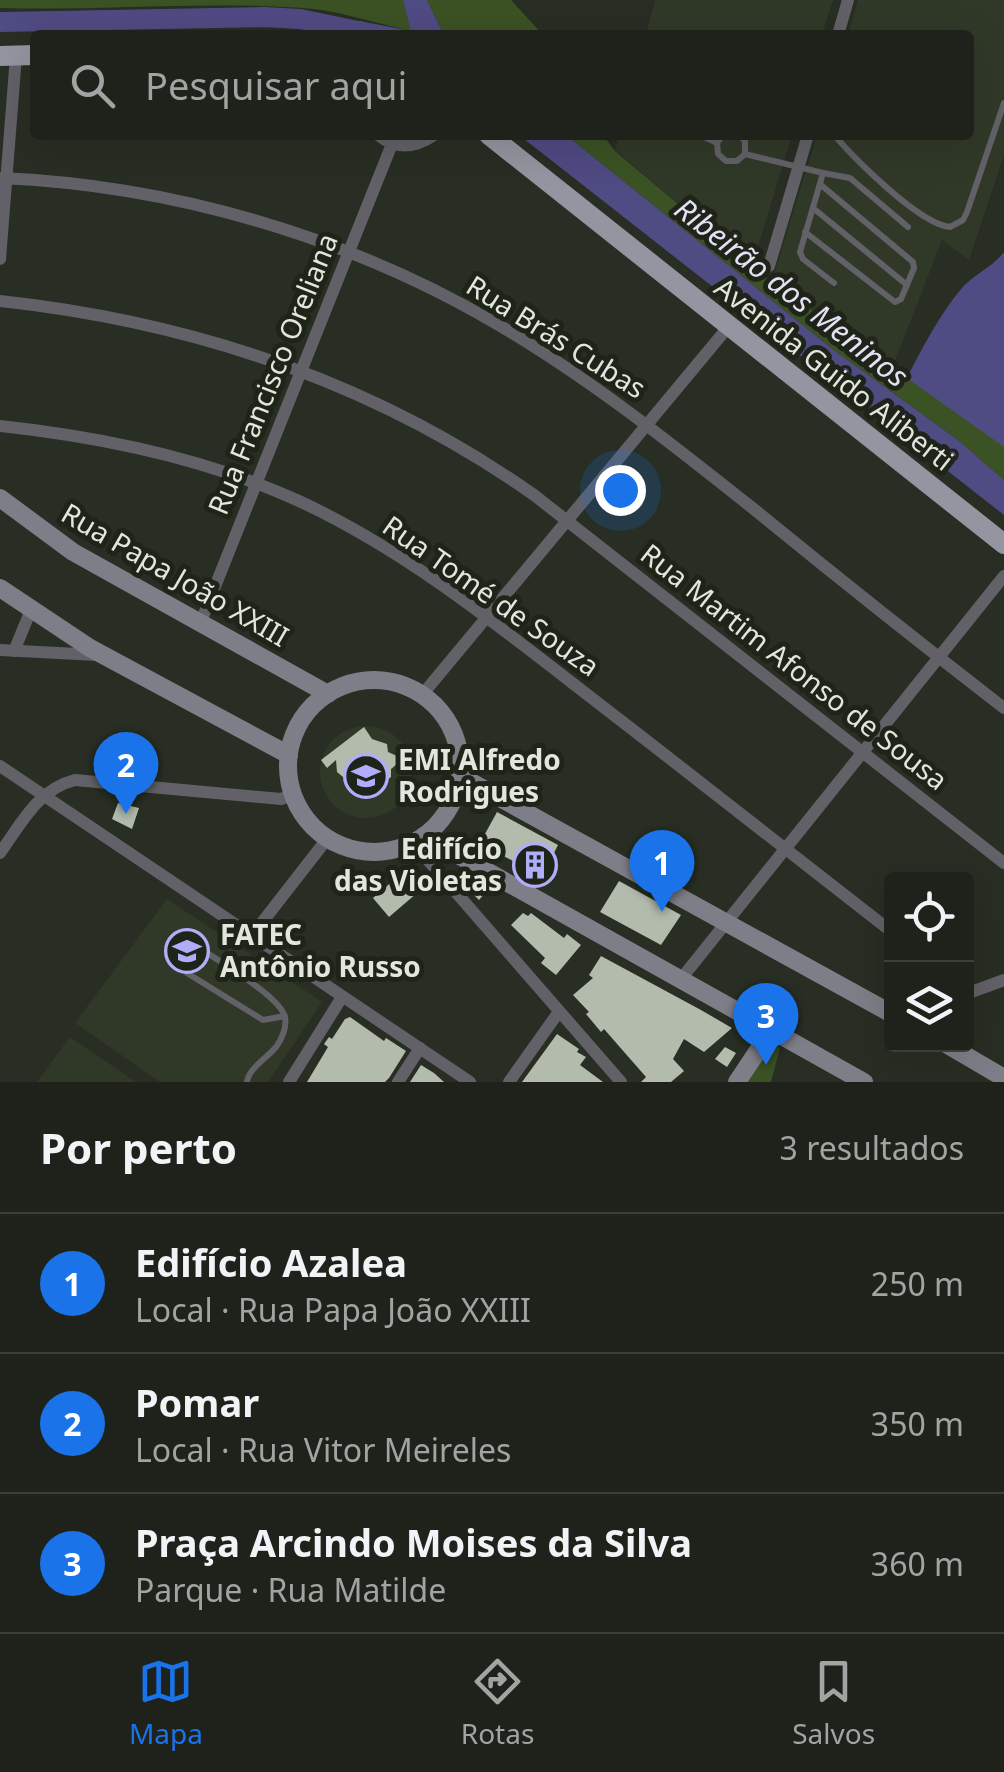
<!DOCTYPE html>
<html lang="pt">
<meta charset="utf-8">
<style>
:root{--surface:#1e221a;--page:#2b2f27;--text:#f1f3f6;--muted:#a1a4a2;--line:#3c3f39;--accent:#1a73e8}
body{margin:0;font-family:"Noto Sans",sans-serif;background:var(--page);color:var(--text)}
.controls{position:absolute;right:30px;bottom:30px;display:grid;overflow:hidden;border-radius:10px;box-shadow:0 10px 40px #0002}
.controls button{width:90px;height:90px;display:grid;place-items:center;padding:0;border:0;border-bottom:2px solid var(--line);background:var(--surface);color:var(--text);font:50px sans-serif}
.you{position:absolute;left:620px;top:490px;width:35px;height:35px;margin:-25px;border:8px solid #fff;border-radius:50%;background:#1a73e8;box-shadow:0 0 0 15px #1a73e833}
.badge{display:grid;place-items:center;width:65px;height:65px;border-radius:50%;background:var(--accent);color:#fff;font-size:32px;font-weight:700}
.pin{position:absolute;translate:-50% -82px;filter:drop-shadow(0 2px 5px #0008)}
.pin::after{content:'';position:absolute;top:52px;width:35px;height:30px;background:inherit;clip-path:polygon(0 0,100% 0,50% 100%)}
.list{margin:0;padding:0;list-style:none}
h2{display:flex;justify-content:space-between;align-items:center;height:130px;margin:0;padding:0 40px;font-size:42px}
h2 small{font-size:32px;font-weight:400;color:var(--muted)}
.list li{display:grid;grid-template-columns:65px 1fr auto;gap:30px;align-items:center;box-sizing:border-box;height:140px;padding:0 40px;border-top:2px solid var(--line)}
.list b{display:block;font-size:38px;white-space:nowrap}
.list p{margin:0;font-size:32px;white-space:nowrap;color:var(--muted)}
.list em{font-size:32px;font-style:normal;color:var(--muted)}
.icon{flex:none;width:55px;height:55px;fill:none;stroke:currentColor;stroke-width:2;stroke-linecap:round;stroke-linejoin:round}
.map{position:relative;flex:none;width:1004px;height:1082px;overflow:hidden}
.search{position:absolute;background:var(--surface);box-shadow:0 10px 40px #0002;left:30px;right:30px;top:30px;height:110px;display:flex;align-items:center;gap:25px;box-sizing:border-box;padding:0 35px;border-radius:10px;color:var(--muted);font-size:38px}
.sheet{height:550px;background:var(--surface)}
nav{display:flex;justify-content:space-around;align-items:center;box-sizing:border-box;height:140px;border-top:2px solid var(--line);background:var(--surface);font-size:28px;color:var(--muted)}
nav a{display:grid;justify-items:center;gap:5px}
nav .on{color:var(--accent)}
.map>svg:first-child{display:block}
</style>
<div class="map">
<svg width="1004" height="1082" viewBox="0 0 1004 1082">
<rect width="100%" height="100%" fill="#282e23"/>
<g fill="#303928">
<path d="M655 0H833L822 35H646Z"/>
<path d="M858 0H1004V155L969 260 942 240 891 371 770 287 817 135H969V35H848Z"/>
<path d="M619 135H792L752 266 615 150Z"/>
<circle cx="366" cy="772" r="46"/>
<path d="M167 899 322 1002 268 1082H160L75 1023Z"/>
<path d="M70 1037 136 1082H37Z"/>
</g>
<g fill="#3b5224">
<path d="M0 0H403L412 31C382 25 342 12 314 9 210 0 105 11 0 8Z"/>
<path d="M427 0H511L543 35H444Z"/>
<path d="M566 135H603L615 151 752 266 845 335 984 429 1004 447V480L958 440 835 351Z"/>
<path d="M771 1042 780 1048 771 1082H745Z"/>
</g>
<g fill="#4f4b83">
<path d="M403 0H427L444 35H357L343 26 360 21 411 31Z"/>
<path d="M519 135H566L835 351 958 440 1004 480V515Z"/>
<path d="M1004 252V447L907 378C922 348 940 314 962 288 974 274 993 267 1004 252Z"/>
</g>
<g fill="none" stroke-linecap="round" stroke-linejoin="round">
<path stroke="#4f4b83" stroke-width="20" d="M0 22 264 17 300 19 377 35"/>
</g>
<g fill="#b3bbad">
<path d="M364 727 372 739 387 744 388 752 397 756V764L391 769V777L383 783 372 777V792L364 797 356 794 354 786 337 772 336 760 327 768 321 760Z"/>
<path d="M118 803 139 808 132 829 112 819Z"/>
<path d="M497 812 558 845 542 877 480 843Z"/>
<path d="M401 874 411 879 417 893 389 917 373 898Z"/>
<path d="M475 879 490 887 479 900 469 890Z"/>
<path d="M619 881 681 915 661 945 600 912Z"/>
<path d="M523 913 528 916 531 913 564 938 567 934 581 945 556 975 541 963 545 958 511 925Z"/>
<path d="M601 956 701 1010 732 1028 704 1052 684 1039 673 1059 684 1071 671 1082H641L646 1077 604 1029 601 1032 586 1014 589 1012 573 995 593 978 589 975Z"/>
<path d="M350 1017 384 1041 386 1038 406 1051 389 1078 385 1082H307L328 1047 324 1044 329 1037 332 1039 345 1019Z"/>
<path d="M557 1034 579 1049 577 1052 586 1057 580 1065 603 1082H522Z"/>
<path d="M725 1047 736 1053 727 1067 715 1059Z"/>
<path d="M421 1065 434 1073 444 1082H410Z"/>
</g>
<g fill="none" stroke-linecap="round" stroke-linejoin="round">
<g stroke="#616167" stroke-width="6">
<path d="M700 135 717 143 718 154 726 161H737L745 154 823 173"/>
<path d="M739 135 745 141V154"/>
<path d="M834 135C855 159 919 224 950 227L963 220 967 212 1004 103"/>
<path d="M717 143 723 135"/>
<path d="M813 208 907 285"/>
<path d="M805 232 895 302 901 299 914 268 913 262 821 185"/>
<path d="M834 283 803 259 800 252 823 173 850 178 908 227"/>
<path d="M247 1082C249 1068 266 1059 276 1047 282 1039 287 1027 285 1017 280 997 223 964 206 952L194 949 185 956 183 964 187 973 263 1020 285 1016"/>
</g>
<g stroke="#616167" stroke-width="12">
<path d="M838 35 848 0"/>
<path d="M378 135C397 150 415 148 434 135"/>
<path d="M0 178C172 185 349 237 497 324 589 378 672 444 755 510 837 577 920 643 1004 708"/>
<path d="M0 259 16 56"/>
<path d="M769 266 808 135"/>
<path d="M0 301C193 322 375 383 534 495L1004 863"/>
<path d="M0 426C103 437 205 458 299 501 407 551 500 627 593 699 693 776 792 854 892 932"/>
<path d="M200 624 392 144"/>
<path d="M0 650 97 655"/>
<path d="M14 651 31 610"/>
<path d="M422 695 729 326"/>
<path d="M0 766 470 1082"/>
<path d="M413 843 621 1082"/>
<path d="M0 853C21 824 38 789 75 780L281 799 292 795"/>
<path d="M253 934 327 839"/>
<path d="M681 979 1004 576"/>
<path d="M966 994 1004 980"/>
<path d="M966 1055V1011"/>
<path d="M289 1082 342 997"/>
<path d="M398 1082 420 1048"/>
<path d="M509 1082 558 1013"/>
</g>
<g stroke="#7e7e88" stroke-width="18">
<path d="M0 498 73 552 328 694"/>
<path d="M0 588 90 648 289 755"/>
<circle cx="374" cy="766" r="86"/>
<path d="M460 776 892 1014"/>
<path d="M424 836 864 1082"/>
<path d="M946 1044 1004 1078"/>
<path d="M737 1082 773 1028"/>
</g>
<g stroke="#9595a1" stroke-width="20">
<path d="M0 56 35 55"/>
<path d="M489 135 1004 544"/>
</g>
</g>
<defs>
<g id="school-ring" transform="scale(2.25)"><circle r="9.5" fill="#1f2419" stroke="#b0aefa" stroke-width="1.5"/><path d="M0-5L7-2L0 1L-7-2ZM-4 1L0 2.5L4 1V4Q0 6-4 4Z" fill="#b0aefa"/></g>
<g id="building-ring" transform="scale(2.25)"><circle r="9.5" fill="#1f2419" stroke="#b0aefa" stroke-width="1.5"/><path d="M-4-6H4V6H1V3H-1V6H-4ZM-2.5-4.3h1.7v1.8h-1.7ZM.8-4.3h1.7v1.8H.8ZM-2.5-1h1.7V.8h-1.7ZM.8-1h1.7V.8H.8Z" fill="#b0aefa"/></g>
<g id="university-ring" transform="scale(2.25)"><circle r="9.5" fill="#1f2419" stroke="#b0aefa" stroke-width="1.5"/><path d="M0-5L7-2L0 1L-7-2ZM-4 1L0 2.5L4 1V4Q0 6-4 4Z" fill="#b0aefa"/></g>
</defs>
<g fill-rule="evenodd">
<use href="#school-ring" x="366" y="776"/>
<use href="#building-ring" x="535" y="865"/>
<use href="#university-ring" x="187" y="951"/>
</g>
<g text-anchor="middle" stroke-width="10" stroke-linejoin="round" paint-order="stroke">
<g font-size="28" fill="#e1e6de" stroke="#1f2419">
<text transform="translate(556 337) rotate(32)" y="10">Rua Brás Cubas</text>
<text transform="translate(273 374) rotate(-68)" y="10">Rua Francisco Oreliana</text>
<text transform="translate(834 374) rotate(38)" y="10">Avenida Guido Aliberti</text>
<text transform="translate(175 575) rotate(30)" y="10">Rua Papa João XXIII</text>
<text transform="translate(491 596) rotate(35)" y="10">Rua Tomé de Souza</text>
<text transform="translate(794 667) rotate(38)" y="10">Rua Martim Afonso de Sousa</text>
</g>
<g font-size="28" font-weight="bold" fill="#e1e6de" stroke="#1f2419" text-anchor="start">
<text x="398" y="770">EMI Alfredo<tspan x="398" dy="32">Rodrigues</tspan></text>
<text x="502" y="859" text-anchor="end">Edifício<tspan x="502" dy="32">das Violetas</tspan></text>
<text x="220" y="945">FATEC<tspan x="220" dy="32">Antônio Russo</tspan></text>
</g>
<g font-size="30" font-style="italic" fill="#e2e2f4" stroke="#1f2419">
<text transform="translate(791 293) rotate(38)" y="10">Ribeirão dos Meninos</text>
</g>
</g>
</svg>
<div class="controls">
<button><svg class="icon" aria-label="locate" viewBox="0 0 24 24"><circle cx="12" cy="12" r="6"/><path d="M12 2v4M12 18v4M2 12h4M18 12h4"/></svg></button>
<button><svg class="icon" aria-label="layers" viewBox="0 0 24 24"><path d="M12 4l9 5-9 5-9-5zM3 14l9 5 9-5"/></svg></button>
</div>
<div class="you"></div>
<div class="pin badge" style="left:662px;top:912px">1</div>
<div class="pin badge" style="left:126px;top:814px">2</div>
<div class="pin badge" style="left:766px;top:1065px">3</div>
<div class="search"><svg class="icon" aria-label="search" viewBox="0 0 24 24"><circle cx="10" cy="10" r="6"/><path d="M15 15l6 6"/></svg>Pesquisar aqui</div>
</div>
<section class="sheet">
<h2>Por perto<small>3 resultados</small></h2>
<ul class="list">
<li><span class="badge">1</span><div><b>Edifício Azalea</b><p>Local · Rua Papa João XXIII</p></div><em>250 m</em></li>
<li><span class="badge">2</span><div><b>Pomar</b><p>Local · Rua Vitor Meireles</p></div><em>350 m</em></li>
<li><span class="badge">3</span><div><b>Praça Arcindo Moises da Silva</b><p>Parque · Rua Matilde</p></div><em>360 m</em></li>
</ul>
</section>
<nav>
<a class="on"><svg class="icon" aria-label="map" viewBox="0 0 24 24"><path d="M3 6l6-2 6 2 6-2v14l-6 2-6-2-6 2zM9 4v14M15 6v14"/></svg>Mapa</a>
<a><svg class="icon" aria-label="directions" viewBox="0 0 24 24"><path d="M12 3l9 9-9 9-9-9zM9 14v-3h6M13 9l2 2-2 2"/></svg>Rotas</a>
<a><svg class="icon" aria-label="saved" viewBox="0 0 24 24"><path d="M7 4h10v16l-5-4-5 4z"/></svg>Salvos</a>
</nav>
